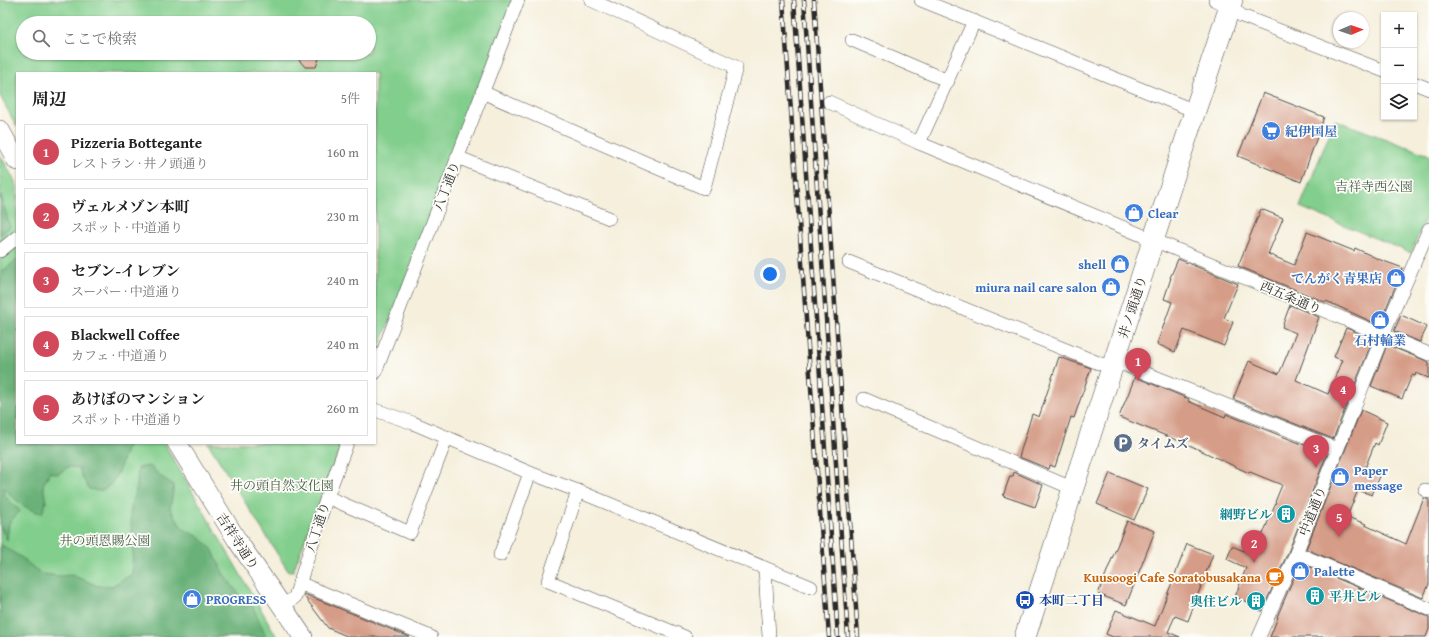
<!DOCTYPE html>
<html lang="ja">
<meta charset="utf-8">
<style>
:root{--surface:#fff;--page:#f2f2f2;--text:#222;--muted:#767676;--line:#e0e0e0;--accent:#d1495b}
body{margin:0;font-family:"Gentium Book Plus","Noto Serif JP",serif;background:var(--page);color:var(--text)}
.controls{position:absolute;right:12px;top:12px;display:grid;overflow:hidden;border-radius:0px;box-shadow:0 1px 3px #0004}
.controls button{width:36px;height:36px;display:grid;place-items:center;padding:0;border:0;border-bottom:1px solid var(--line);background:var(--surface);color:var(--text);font:20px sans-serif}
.compass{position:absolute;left:1333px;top:12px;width:36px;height:36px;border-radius:50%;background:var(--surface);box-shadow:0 1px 3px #0004;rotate:88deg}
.you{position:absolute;left:770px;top:274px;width:14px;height:14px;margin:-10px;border:3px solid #fff;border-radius:50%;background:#1a73e8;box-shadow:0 0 0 6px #1a73e833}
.badge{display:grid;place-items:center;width:26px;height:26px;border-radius:50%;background:var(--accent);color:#fff;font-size:13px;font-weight:700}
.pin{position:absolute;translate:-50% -33px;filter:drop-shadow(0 1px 2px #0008)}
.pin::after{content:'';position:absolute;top:21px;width:14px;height:12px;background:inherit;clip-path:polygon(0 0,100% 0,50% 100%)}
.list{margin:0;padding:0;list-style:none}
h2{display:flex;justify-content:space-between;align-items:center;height:52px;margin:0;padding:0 16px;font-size:17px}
h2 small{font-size:13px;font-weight:400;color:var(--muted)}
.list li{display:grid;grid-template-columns:26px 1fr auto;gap:12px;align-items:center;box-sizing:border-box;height:56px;margin:0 8px 8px;padding:0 8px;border:1px solid var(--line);border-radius:0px}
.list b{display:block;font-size:15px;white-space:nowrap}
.list p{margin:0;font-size:13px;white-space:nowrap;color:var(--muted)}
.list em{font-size:13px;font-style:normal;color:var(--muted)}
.icon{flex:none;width:22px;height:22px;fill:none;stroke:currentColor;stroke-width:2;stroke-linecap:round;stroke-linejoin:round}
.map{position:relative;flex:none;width:1429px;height:637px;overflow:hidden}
.search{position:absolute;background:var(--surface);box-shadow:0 1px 3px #0004;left:16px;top:16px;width:360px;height:44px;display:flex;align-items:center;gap:10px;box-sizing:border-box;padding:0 14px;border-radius:22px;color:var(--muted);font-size:15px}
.panel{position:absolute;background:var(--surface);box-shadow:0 1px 3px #0004;left:16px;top:72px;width:360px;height:372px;border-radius:0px}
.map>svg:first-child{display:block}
</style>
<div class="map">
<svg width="1429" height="637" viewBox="0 0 1429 637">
<rect width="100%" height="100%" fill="#fdfcf7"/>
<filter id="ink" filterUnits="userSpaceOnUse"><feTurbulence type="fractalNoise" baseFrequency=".025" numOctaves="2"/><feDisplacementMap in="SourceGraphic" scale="8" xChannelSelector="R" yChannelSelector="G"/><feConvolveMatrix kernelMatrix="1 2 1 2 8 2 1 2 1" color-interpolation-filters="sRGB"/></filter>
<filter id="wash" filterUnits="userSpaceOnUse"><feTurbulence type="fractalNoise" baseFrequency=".012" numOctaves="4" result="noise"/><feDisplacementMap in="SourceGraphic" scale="16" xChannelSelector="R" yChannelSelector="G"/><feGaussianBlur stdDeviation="0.9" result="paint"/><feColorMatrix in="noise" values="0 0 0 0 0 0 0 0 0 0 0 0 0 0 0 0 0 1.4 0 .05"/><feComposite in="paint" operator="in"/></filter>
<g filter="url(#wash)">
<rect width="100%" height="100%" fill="#f5efdc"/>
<g fill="#82ce8c" stroke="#567c5c" fill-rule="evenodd">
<path d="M0 0H514L375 359V73H17V127L0 96ZM23 23H369V53H23Z"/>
<path d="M1335 120 1429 155V210L1411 253 1300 207Z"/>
<path d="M0 154 17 185V443H164L277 637H0Z"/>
<path d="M208 443H342L293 571H288Z"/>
</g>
<g fill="#69b178" stroke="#4a6e52">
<path d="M0 192 10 227 0 235Z"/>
<path d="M17 259V443H129C122 456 118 488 99 491 96 491 92 489 89 489L82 477 79 468 68 467 58 474 50 472 43 485 46 502 42 513C33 512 21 505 14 498 8 494 10 491 3 488L4 495 20 511 9 523 7 540 0 526V272L7 268Z"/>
<path d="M150 466 163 478 174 485 170 509 182 528 199 537 212 549 223 573 243 600 253 607 265 634V637H0V543L3 546 22 558 41 574 61 576 72 575 98 586H112L132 574 133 542 130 512 137 486 138 468Z"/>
</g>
<g id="blocks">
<g fill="#d59c87">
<path d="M293 53H321L316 67H305Z"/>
<path d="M1263 93 1324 117 1301 182 1238 156Z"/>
<path d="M1261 209 1283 218 1268 254 1294 265 1307 232 1354 251 1355 248 1378 259 1403 268 1379 325 1326 301 1325 302 1238 266Z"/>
<path d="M1178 259 1238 284 1224 318 1233 322 1224 346 1184 330 1175 352 1157 344 1172 302 1164 299 1171 278H1170Z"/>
<path d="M1290 305 1319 317 1296 380 1328 394 1342 360 1334 357 1346 328 1373 339 1333 439 1233 399 1249 361 1279 374 1296 333 1282 327Z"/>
<path d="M1401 315 1427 327 1420 342 1394 331Z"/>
<path d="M1387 345 1429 362V378L1416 373 1415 376 1412 375 1402 399 1371 386Z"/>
<path d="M1059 357 1091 368 1074 418 1071 417 1055 467 1050 465 1049 469 1019 457 1032 414 1039 417Z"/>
<path d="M1135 377 1189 399 1188 401 1225 417 1226 414 1327 454 1289 550 1262 611 1254 608 1255 605 1235 597 1246 568 1227 559 1232 546 1251 554 1260 533 1263 534 1276 502H1275L1282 485 1250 472 1249 473 1189 445 1119 417Z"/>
<path d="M1361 410 1387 422 1378 445 1375 443 1365 468 1381 474 1372 495 1358 490 1347 517 1366 524 1365 525 1406 544 1424 498 1429 500V584L1423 598 1306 549Z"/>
<path d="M1014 472 1043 485 1035 507 1003 496 1010 476H1013Z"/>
<path d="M1110 473 1148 489 1134 520 1097 504Z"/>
<path d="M1127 521 1155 531 1126 605 1098 594Z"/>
<path d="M1187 544 1213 554 1188 621 1175 616 1168 632 1180 637H1113L1106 634 1116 610 1155 626Z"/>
<path d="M1300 563 1429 617V629L1426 637H1270L1278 617H1277Z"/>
<path d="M304 594 410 637H349L328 628 304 596Z"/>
</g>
</g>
</g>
<g filter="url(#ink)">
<use href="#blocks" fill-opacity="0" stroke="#494846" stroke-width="1"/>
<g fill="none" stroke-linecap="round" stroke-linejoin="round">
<g stroke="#494846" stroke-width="14">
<g id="minor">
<path d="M921 0 1195 111"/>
<path d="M1215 0 1230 7 1242 16 1384 71"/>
<path d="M852 40 948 81"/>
<path d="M1414 83 1429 89"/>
<path d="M482 92 704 188 736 67 591 0"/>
<path d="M829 102 919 143 1429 354"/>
<path d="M919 143 974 21"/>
<path d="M457 157 609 218"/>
<path d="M0 251 17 237"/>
<path d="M849 262 1101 364 1125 365 1337 449"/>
<path d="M375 373 518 0"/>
<path d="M864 399 1074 489"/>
<path d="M375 410 413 423 530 473 578 491 811 587"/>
<path d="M1425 490 1429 492"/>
<path d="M578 491 548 581 685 637"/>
<path d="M327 497 410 533 447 437"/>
<path d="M1296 553 1429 609"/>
<path d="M500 555 530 473"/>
<path d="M765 568 769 637"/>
<path d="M299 583 431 637"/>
<path d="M282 607 295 597 327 497 347 443"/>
<path d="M1259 637 1296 553 1383 335 1429 229"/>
</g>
</g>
<g stroke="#494846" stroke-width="20">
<g id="secondary">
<path d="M0 130 17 161"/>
<path d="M177 443 237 540 303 637"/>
</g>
</g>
<g stroke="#494846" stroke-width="22">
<path id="primary" d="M1025 637 1195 111 1232 0"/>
</g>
<use href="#minor" stroke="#fff" stroke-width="13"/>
<use href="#secondary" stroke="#fff" stroke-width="19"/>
<use href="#primary" stroke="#fff" stroke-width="21"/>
<g stroke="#2b2b2b" stroke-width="4.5">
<g id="rail">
<path d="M783 0 829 637"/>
<path d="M794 0 838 637"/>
<path d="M804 0 848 637"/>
<path d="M814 0 858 637"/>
</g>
</g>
<use href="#rail" stroke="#fdfcf7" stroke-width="3" stroke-dasharray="9" stroke-linecap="butt"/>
</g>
</g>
<defs>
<g id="supermarket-disc" transform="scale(1)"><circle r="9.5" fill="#3f7fe0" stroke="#fdfcf7"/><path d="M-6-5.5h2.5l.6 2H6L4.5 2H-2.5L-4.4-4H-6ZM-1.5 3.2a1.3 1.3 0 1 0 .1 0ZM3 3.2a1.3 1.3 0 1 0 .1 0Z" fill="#fff"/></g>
<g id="shop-disc" transform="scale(1)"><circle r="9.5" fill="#3f7fe0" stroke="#fdfcf7"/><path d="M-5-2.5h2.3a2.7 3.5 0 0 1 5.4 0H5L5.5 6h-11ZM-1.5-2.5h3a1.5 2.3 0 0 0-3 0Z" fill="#fff"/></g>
<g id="parking-disc" transform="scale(1)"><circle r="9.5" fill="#5c6f8a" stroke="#fdfcf7"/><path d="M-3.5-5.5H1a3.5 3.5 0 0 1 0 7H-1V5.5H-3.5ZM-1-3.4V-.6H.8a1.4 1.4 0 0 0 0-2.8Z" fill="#fff"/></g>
<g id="building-disc" transform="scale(1)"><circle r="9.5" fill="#0f9aa8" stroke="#fdfcf7"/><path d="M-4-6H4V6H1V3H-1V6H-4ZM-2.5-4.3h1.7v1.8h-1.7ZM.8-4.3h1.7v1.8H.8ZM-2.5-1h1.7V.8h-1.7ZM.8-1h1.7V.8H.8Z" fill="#fff"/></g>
<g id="cafe-disc" transform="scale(1)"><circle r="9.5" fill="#e8710a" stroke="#fdfcf7"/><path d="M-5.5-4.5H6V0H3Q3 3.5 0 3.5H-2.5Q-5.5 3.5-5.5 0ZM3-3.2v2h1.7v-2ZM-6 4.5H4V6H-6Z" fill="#fff"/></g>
<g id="bus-disc" transform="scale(1)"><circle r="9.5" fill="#1a4fb4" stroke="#fdfcf7"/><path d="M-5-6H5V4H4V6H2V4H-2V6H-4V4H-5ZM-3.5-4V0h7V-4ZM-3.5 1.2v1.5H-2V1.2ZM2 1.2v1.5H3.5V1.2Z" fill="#fff"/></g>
</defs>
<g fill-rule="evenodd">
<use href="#supermarket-disc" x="1271" y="131"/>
<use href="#shop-disc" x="1134" y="213"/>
<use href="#shop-disc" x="1120" y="264"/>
<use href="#shop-disc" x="1396" y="278"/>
<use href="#shop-disc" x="1111" y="287"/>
<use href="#shop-disc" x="1380" y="320"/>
<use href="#parking-disc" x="1123" y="443"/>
<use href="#shop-disc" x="1340" y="477"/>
<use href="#building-disc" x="1286" y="514"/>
<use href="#shop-disc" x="1300" y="571"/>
<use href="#cafe-disc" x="1275" y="577"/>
<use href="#building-disc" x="1315" y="596"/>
<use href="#shop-disc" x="192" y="599"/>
<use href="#bus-disc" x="1025" y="600"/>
<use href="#building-disc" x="1256" y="601"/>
</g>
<g text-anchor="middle" stroke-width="3.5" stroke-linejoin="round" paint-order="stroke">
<g font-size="13" font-weight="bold" fill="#366cbe" stroke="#fdfcf7" text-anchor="start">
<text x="1285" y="136">紀伊国屋</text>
<text x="1148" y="218">Clear</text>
<text x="1106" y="269" text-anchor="end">shell</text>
<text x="1382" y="283" text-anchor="end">でんがく青果店</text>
<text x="1097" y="292" text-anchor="end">miura nail care salon</text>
<text x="1380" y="345" text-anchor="middle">石村輪業</text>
<text x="1354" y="475">Paper<tspan x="1354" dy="15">message</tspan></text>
<text x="1314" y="576">Palette</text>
<text x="206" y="604">PROGRESS</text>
</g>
<g font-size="13" fill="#2b2b2b" stroke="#fdfcf7">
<text transform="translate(446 186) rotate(-69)" y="5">八丁通り</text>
<text transform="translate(1291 297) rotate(23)" y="5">西五条通り</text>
<text transform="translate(1132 307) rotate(-72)" y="5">井ノ頭通り</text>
<text transform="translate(1312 511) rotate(-68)" y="5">中道通り</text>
<text transform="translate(317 527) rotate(-72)" y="5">八丁通り</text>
<text transform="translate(238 541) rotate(57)" y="5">吉祥寺通り</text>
</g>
<g font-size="13" fill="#455c48" stroke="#fdfcf7">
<text x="1374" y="191">吉祥寺西公園</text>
<text x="282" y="490">井の頭自然文化園</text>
<text x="105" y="545">井の頭恩賜公園</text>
</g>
<g font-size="13" font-weight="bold" fill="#4e5e75" stroke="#fdfcf7" text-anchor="start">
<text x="1137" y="448">タイムズ</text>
</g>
<g font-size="13" font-weight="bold" fill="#0d838f" stroke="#fdfcf7" text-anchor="end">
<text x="1272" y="519">網野ビル</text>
<text x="1329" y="601" text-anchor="start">平井ビル</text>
<text x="1242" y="606">奥住ビル</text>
</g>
<g font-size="13" font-weight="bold" fill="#c56008" stroke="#fdfcf7" text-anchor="end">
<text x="1261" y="582">Kuusoogi Cafe Soratobusakana</text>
</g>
<g font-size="13" font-weight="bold" fill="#164399" stroke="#fdfcf7" text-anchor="start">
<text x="1039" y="605">本町二丁目</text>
</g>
</g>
</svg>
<div class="controls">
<button>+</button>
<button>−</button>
<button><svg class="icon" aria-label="layers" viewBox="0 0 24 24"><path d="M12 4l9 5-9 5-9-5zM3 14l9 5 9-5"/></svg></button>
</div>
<svg class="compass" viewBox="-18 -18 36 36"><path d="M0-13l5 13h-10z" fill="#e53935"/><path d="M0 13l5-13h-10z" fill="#767676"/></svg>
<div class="you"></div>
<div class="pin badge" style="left:1138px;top:381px">1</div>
<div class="pin badge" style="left:1254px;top:563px">2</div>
<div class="pin badge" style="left:1316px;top:468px">3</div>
<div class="pin badge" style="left:1343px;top:409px">4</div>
<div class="pin badge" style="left:1339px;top:537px">5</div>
<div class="search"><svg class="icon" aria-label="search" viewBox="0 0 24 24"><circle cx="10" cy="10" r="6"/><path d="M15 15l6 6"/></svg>ここで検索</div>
<section class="panel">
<h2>周辺<small>5件</small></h2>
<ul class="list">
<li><span class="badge">1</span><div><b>Pizzeria Bottegante</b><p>レストラン · 井ノ頭通り</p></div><em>160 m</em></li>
<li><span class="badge">2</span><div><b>ヴェルメゾン本町</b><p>スポット · 中道通り</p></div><em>230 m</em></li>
<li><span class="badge">3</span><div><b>セブン-イレブン</b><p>スーパー · 中道通り</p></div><em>240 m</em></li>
<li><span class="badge">4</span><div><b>Blackwell Coffee</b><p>カフェ · 中道通り</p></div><em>240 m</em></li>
<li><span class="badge">5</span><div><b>あけぼのマンション</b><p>スポット · 中道通り</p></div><em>260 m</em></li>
</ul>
</section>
</div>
